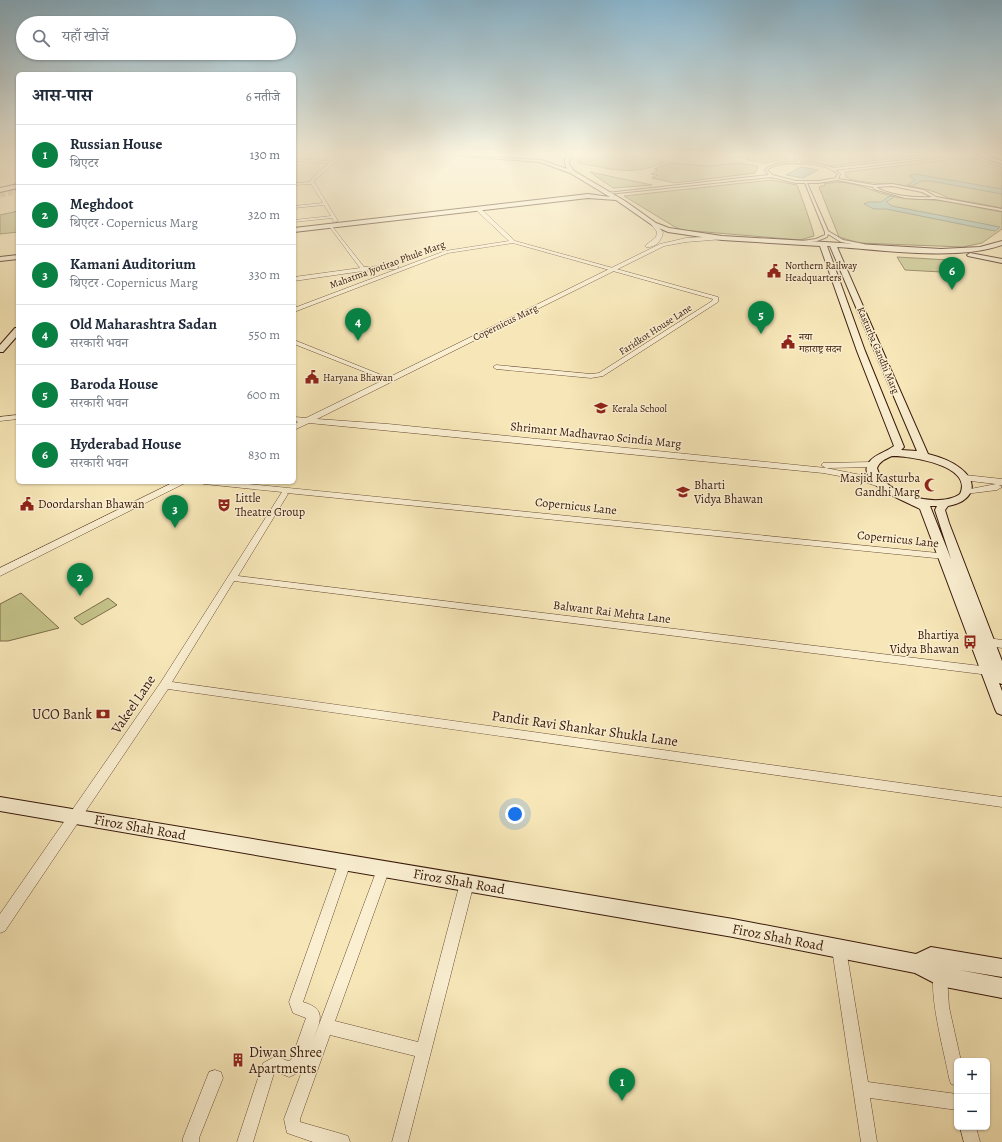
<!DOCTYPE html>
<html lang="hi">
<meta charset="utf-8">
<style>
:root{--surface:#fff;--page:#f2f2f3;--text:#1f2937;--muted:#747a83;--line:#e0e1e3;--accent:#0b8043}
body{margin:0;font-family:Alegreya,"Noto Serif Devanagari",serif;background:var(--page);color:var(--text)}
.controls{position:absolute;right:12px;bottom:12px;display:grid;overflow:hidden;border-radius:6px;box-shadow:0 1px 3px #0004}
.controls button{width:36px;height:36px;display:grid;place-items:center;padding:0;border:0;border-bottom:1px solid var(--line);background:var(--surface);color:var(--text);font:20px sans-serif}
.you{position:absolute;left:515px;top:814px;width:14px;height:14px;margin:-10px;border:3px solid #fff;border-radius:50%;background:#1a73e8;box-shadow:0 0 0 6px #1a73e833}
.badge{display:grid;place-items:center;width:26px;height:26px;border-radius:50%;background:var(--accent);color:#fff;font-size:13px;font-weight:700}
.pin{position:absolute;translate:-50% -33px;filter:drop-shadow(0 1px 2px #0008)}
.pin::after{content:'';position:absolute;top:21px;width:14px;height:12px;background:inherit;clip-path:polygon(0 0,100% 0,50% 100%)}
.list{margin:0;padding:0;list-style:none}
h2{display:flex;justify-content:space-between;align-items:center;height:52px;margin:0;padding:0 16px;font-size:17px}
h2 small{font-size:13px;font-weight:400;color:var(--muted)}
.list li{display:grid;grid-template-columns:26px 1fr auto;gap:12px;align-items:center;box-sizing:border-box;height:60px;padding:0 16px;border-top:1px solid var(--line)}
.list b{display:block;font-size:15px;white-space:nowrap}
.list p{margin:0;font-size:13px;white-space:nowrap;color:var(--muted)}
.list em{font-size:13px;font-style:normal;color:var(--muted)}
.icon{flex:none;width:22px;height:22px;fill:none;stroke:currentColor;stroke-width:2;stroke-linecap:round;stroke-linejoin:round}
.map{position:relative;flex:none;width:1002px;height:1142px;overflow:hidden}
.search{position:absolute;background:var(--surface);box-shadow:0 1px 3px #0004;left:16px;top:16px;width:280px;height:44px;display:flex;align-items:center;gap:10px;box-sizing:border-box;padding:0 14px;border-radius:22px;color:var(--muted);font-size:15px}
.panel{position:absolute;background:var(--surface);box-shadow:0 1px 3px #0004;left:16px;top:72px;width:280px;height:412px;border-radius:6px}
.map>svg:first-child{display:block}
</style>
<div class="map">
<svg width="1002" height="1142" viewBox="0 0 1002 1142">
<rect width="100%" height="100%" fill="#f7e7b8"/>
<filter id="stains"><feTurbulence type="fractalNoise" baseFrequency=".005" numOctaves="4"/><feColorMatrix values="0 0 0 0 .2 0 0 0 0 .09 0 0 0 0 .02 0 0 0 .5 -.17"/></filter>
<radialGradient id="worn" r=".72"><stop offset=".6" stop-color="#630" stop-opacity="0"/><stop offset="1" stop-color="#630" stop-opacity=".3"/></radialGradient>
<g fill="#c4c38a" stroke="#7e6d4a">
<path d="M588 155H645L665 162C640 173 622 172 596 166 590 165 583 165 578 162L579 158Z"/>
<path d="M749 155H788L789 159 763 163 746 159Z"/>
<path d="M803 155H924L829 166 805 161Z"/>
<path d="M964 158 981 160 1002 167V208L948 198C918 181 881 187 849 179L846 177 845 172Z"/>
<path d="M670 163 708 166 737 163 758 166 755 173 675 183 652 178 658 175 651 174 658 170 654 169Z"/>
<path d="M590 172 652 185 613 188Z"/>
<path d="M771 180 797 185C800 192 814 232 814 236L800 240 682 230 675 227 624 196Z"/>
<path d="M837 182C857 182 875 193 896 197 913 200 928 199 945 201 964 204 983 209 1002 212V229L982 243 963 247 859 243 839 237 819 187 825 185 824 184Z"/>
<path d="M18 211V232L0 234V215Z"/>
<path d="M897 257 949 260 959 273 905 270Z"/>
<path d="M21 593 59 628 8 641H0V604Z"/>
<path d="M108 598 117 605 82 625 74 618Z"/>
</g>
<g fill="#9dbfb2" stroke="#747c6e">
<path d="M801 167 818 170 803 178 786 175Z"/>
<path d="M915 174 1002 189V194L930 181H921L912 186 908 185 915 180 909 176Z"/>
<path d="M890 196 894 197 886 202 892 206 1000 227 995 231 886 209H874L864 204 869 202H881Z"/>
</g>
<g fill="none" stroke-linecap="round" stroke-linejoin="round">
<path stroke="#d1bd95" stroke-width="5.5" stroke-dasharray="5.5 2.5" stroke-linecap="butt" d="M0 195 18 191"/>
<g stroke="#674b35" stroke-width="2">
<path id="pedestrian" d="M795 155H797L800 162 815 163 833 168 951 155H961L835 170 840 174 838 179 874 185 892 184 924 190 936 197 1002 209V211L935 199H920L905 198 881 191 874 189 873 187 837 180 819 183H807L828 231 843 240 864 244 865 245 863 246 841 242 828 234 827 237 817 241 802 243V241L816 239 825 235V232L805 183H796L771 177 608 194 607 193 769 175 765 170C774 162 786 162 797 162ZM790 163C806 163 825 163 838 174L836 178 819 181H796L772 175 767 170C774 164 782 164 790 163ZM892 186 922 192 932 197C915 198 890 196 876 187Z"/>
</g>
<g stroke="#674b35" stroke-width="1">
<g id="minor">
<path d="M338 155H343L316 179 314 182 338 221 334 222 332 218 294 222V220L331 216 324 205 294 208V206L323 203 311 184 294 185V183L310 182 313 177 329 163 294 161V159L332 161Z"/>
<path d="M476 208H480L515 241 718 297V302L603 376 591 378 496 369 493 367 496 365 591 374 599 373 712 301 713 299 513 243 448 253 294 312V308L445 251 509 241 476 210Z"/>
<path d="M331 225 364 267 396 265 399 267 396 269 363 271 294 281V277L360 268 329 226Z"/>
<path d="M294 340 384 376 385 377 380 378 294 344Z"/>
<path d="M18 415V419L0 421V417Z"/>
<path d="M200 482H228L948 554 949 556 945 559 287 493 288 494 238 576 989 667 993 668 994 671 993 674 989 675 234 581 172 682 1002 797V807L168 689 5 931 0 933V914L161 682 282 492 204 484Z"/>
<path d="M988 638 1002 640V648L984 645 983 642 984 639Z"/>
<path d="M345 856 350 858 351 862 303 1002C326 1009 321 1019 314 1038L379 864 384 862 389 864 390 868 335 1021 418 1042 460 883 462 879 467 877 472 879 474 883 408 1142H392L415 1056 330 1035 300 1119V1122L342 1134 348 1136 350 1142H313L287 1133 284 1119 302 1071 289 1077 277 1072 274 1073 253 1142H237L263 1063 276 1056 288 1061 291 1060 306 1018 293 1013 289 1002 339 862 340 858Z"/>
<path d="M839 942 844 944 846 949 868 1082 957 1094V1110L870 1098 877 1142H861L832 949 834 944Z"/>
<path d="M940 969 945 971 947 976 949 1007 961 1061H957V1086L951 1084 949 1078C945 1055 927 990 935 971Z"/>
<path d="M215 1070 221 1072 223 1078 199 1138V1142H183V1138L209 1072Z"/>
<path d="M960 1127H976L980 1142H964Z"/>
</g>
</g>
<g stroke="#674b35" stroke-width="1">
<g id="tertiary">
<path d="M654 222 663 232C662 241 655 248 646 247V245L656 237 657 232 651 224Z"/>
<path d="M722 236 724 239 686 242 664 246 317 419 388 424 826 468 821 465 823 463 872 462 877 465 875 467 826 468 861 475 885 483 887 485 885 487 882 488 856 479 823 473 309 423 294 430V424L298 422 295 421V417L306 418 660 244 686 238Z"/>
<path d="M965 475 1002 479V485H999L1002 487 997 490 965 494 963 492 965 490 996 484 962 480 960 478 962 476Z"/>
<path d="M174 482H187L0 576V568Z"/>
</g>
</g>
<g stroke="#371709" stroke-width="2">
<g id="secondary">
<path d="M449 155 541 160 567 169 565 164V159L568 155H573L569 159V164L574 171 625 201 656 223 669 228 722 236 941 249 980 247 1002 241V245C957 261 885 250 837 247L928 454C940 457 951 461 960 468 981 484 972 502 948 506L945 510 949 523 1002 661V684L999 683 1002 691V715L997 713 995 709 920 509C908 502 852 483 870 461 876 454 886 452 894 446L857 351 820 246 722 240 668 232 652 225 616 200 588 198 294 232V228L588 194 610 197 570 173 540 162ZM827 246H830L917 451 901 450 904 447 865 351ZM892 456C909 456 974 465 960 494 939 509 883 495 877 468 880 461 885 459 892 456ZM930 506H937L935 510 951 559Z"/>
<path d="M977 155H985L1002 161V164Z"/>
<path d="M18 184V188L0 192V188Z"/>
<path d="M970 253 1002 259V263L968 256 967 255Z"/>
<path d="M18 255V259L0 261V257Z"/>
<path d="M15 328H18V335L3 352H0V345Z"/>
<path d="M0 797 733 919 916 954 931 947 1002 959V977L959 970 1002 978V998L940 986 915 973 733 937 0 811Z"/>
</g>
</g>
<use href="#pedestrian" fill="#faefd1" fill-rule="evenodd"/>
<use href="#minor" fill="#faefd1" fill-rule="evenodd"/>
<use href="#tertiary" fill="#faefd1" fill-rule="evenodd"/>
<use href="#secondary" fill="#faefd1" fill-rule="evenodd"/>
</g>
<linearGradient id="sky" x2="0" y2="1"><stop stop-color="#8ab8d2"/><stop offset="0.49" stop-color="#fbf4df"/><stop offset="1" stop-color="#fbf4df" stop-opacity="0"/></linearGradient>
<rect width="1002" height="315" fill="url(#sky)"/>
<defs>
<g id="civic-bare" transform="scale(1.08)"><path d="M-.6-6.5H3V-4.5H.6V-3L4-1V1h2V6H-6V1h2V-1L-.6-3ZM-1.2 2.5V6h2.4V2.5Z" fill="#8f2418" stroke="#faefd1" stroke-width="2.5" paint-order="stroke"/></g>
<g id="school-bare" transform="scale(1.08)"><path d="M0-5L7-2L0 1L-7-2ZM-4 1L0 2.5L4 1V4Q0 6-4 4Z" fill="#8f2418" stroke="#faefd1" stroke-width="2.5" paint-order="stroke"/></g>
<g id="mosque-bare" transform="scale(1.08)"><path d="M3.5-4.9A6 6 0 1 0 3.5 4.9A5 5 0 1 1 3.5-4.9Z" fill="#8f2418" stroke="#faefd1" stroke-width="2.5" paint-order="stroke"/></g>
<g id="theatre-bare" transform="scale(1.08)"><path d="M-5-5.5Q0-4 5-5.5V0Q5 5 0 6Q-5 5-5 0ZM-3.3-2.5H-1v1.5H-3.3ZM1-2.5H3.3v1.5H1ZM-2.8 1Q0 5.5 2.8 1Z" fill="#8f2418" stroke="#faefd1" stroke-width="2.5" paint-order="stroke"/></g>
<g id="bus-bare" transform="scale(1.08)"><path d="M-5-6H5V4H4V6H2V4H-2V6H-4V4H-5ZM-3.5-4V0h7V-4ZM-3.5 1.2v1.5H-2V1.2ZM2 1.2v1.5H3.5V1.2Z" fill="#8f2418" stroke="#faefd1" stroke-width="2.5" paint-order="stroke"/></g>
<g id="bank-bare" transform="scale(1.08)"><path d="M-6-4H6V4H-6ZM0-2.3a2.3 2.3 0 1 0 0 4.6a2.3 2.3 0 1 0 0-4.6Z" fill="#8f2418" stroke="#faefd1" stroke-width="2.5" paint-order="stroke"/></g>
<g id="building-bare" transform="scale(1.08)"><path d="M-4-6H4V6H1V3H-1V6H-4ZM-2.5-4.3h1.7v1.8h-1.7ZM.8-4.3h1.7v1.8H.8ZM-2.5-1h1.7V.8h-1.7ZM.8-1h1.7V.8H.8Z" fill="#8f2418" stroke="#faefd1" stroke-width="2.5" paint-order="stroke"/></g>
</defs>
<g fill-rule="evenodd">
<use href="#civic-bare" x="774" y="271"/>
<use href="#civic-bare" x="788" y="342"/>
<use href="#civic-bare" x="312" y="377"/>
<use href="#school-bare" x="601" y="408"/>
<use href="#mosque-bare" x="931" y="485"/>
<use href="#school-bare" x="683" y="492"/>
<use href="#civic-bare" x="27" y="504"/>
<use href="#theatre-bare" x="224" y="505"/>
<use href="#bus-bare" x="970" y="642"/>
<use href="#bank-bare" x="103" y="714"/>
<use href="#building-bare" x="238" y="1060"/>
</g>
<g text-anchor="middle" stroke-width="3" stroke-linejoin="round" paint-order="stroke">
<g font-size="10" fill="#371709" stroke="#faefd1">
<text transform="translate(387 264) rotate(-20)" y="4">Mahatma Jyotirao Phule Marg</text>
<text transform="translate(505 322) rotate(-26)" y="4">Copernicus Marg</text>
<text transform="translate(655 329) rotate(-33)" y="4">Faridkot House Lane</text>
<text transform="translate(879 350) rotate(67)" y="4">Kasturba Gandhi Marg</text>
</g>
<g font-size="10" fill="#371709" stroke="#faefd1" text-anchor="start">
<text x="785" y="269">Northern Railway<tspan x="785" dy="12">Headquarters</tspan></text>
<text x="799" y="340">नया<tspan x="799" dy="12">महाराष्ट्र सदन</tspan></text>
<text x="323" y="381">Haryana Bhawan</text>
<text x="612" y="412">Kerala School</text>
</g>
<g font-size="12" fill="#371709" stroke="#faefd1">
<text transform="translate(596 435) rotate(6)" y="4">Shrimant Madhavrao Scindia Marg</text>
<text transform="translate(576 506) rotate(6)" y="4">Copernicus Lane</text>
<text transform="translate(898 539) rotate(6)" y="4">Copernicus Lane</text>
<text transform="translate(612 612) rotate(7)" y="4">Balwant Rai Mehta Lane</text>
</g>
<g font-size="12" fill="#371709" stroke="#faefd1" text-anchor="start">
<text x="920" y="482" text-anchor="end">Masjid Kasturba<tspan x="920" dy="14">Gandhi Marg</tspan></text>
<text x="694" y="489">Bharti<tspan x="694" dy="14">Vidya Bhawan</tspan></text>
<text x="235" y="502">Little<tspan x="235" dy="14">Theatre Group</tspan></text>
<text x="38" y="508">Doordarshan Bhawan</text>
<text x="959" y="639" text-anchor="end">Bhartiya<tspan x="959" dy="14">Vidya Bhawan</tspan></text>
</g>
<g font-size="14" fill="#371709" stroke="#faefd1">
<text transform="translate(133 704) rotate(-56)" y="5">Vakeel Lane</text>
<text transform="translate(585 728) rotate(8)" y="5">Pandit Ravi Shankar Shukla Lane</text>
<text transform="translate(140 827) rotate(10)" y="5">Firoz Shah Road</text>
<text transform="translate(459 881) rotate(10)" y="5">Firoz Shah Road</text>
<text transform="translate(778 937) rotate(11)" y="5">Firoz Shah Road</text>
</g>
<g font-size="14" fill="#371709" stroke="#faefd1" text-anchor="end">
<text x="92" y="719">UCO Bank</text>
<text x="249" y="1057" text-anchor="start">Diwan Shree<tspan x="249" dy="16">Apartments</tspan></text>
</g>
</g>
<rect width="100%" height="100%" filter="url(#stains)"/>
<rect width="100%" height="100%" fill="url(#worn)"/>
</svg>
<div class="controls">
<button>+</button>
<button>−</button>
</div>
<div class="you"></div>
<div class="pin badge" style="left:622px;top:1101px">1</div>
<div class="pin badge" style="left:80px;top:596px">2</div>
<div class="pin badge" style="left:175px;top:528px">3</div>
<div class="pin badge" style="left:358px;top:341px">4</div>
<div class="pin badge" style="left:761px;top:334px">5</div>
<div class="pin badge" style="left:952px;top:290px">6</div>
<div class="search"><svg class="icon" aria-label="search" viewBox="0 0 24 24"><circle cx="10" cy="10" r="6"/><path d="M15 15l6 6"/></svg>यहाँ खोजें</div>
<section class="panel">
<h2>आस-पास<small>6 नतीजे</small></h2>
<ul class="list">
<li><span class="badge">1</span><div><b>Russian House</b><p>थिएटर</p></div><em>130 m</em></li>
<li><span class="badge">2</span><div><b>Meghdoot</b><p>थिएटर · Copernicus Marg</p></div><em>320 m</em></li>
<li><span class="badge">3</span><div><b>Kamani Auditorium</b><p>थिएटर · Copernicus Marg</p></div><em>330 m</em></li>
<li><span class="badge">4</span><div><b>Old Maharashtra Sadan</b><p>सरकारी भवन</p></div><em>550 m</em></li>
<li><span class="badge">5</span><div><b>Baroda House</b><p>सरकारी भवन</p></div><em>600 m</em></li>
<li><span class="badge">6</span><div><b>Hyderabad House</b><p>सरकारी भवन</p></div><em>830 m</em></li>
</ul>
</section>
</div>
